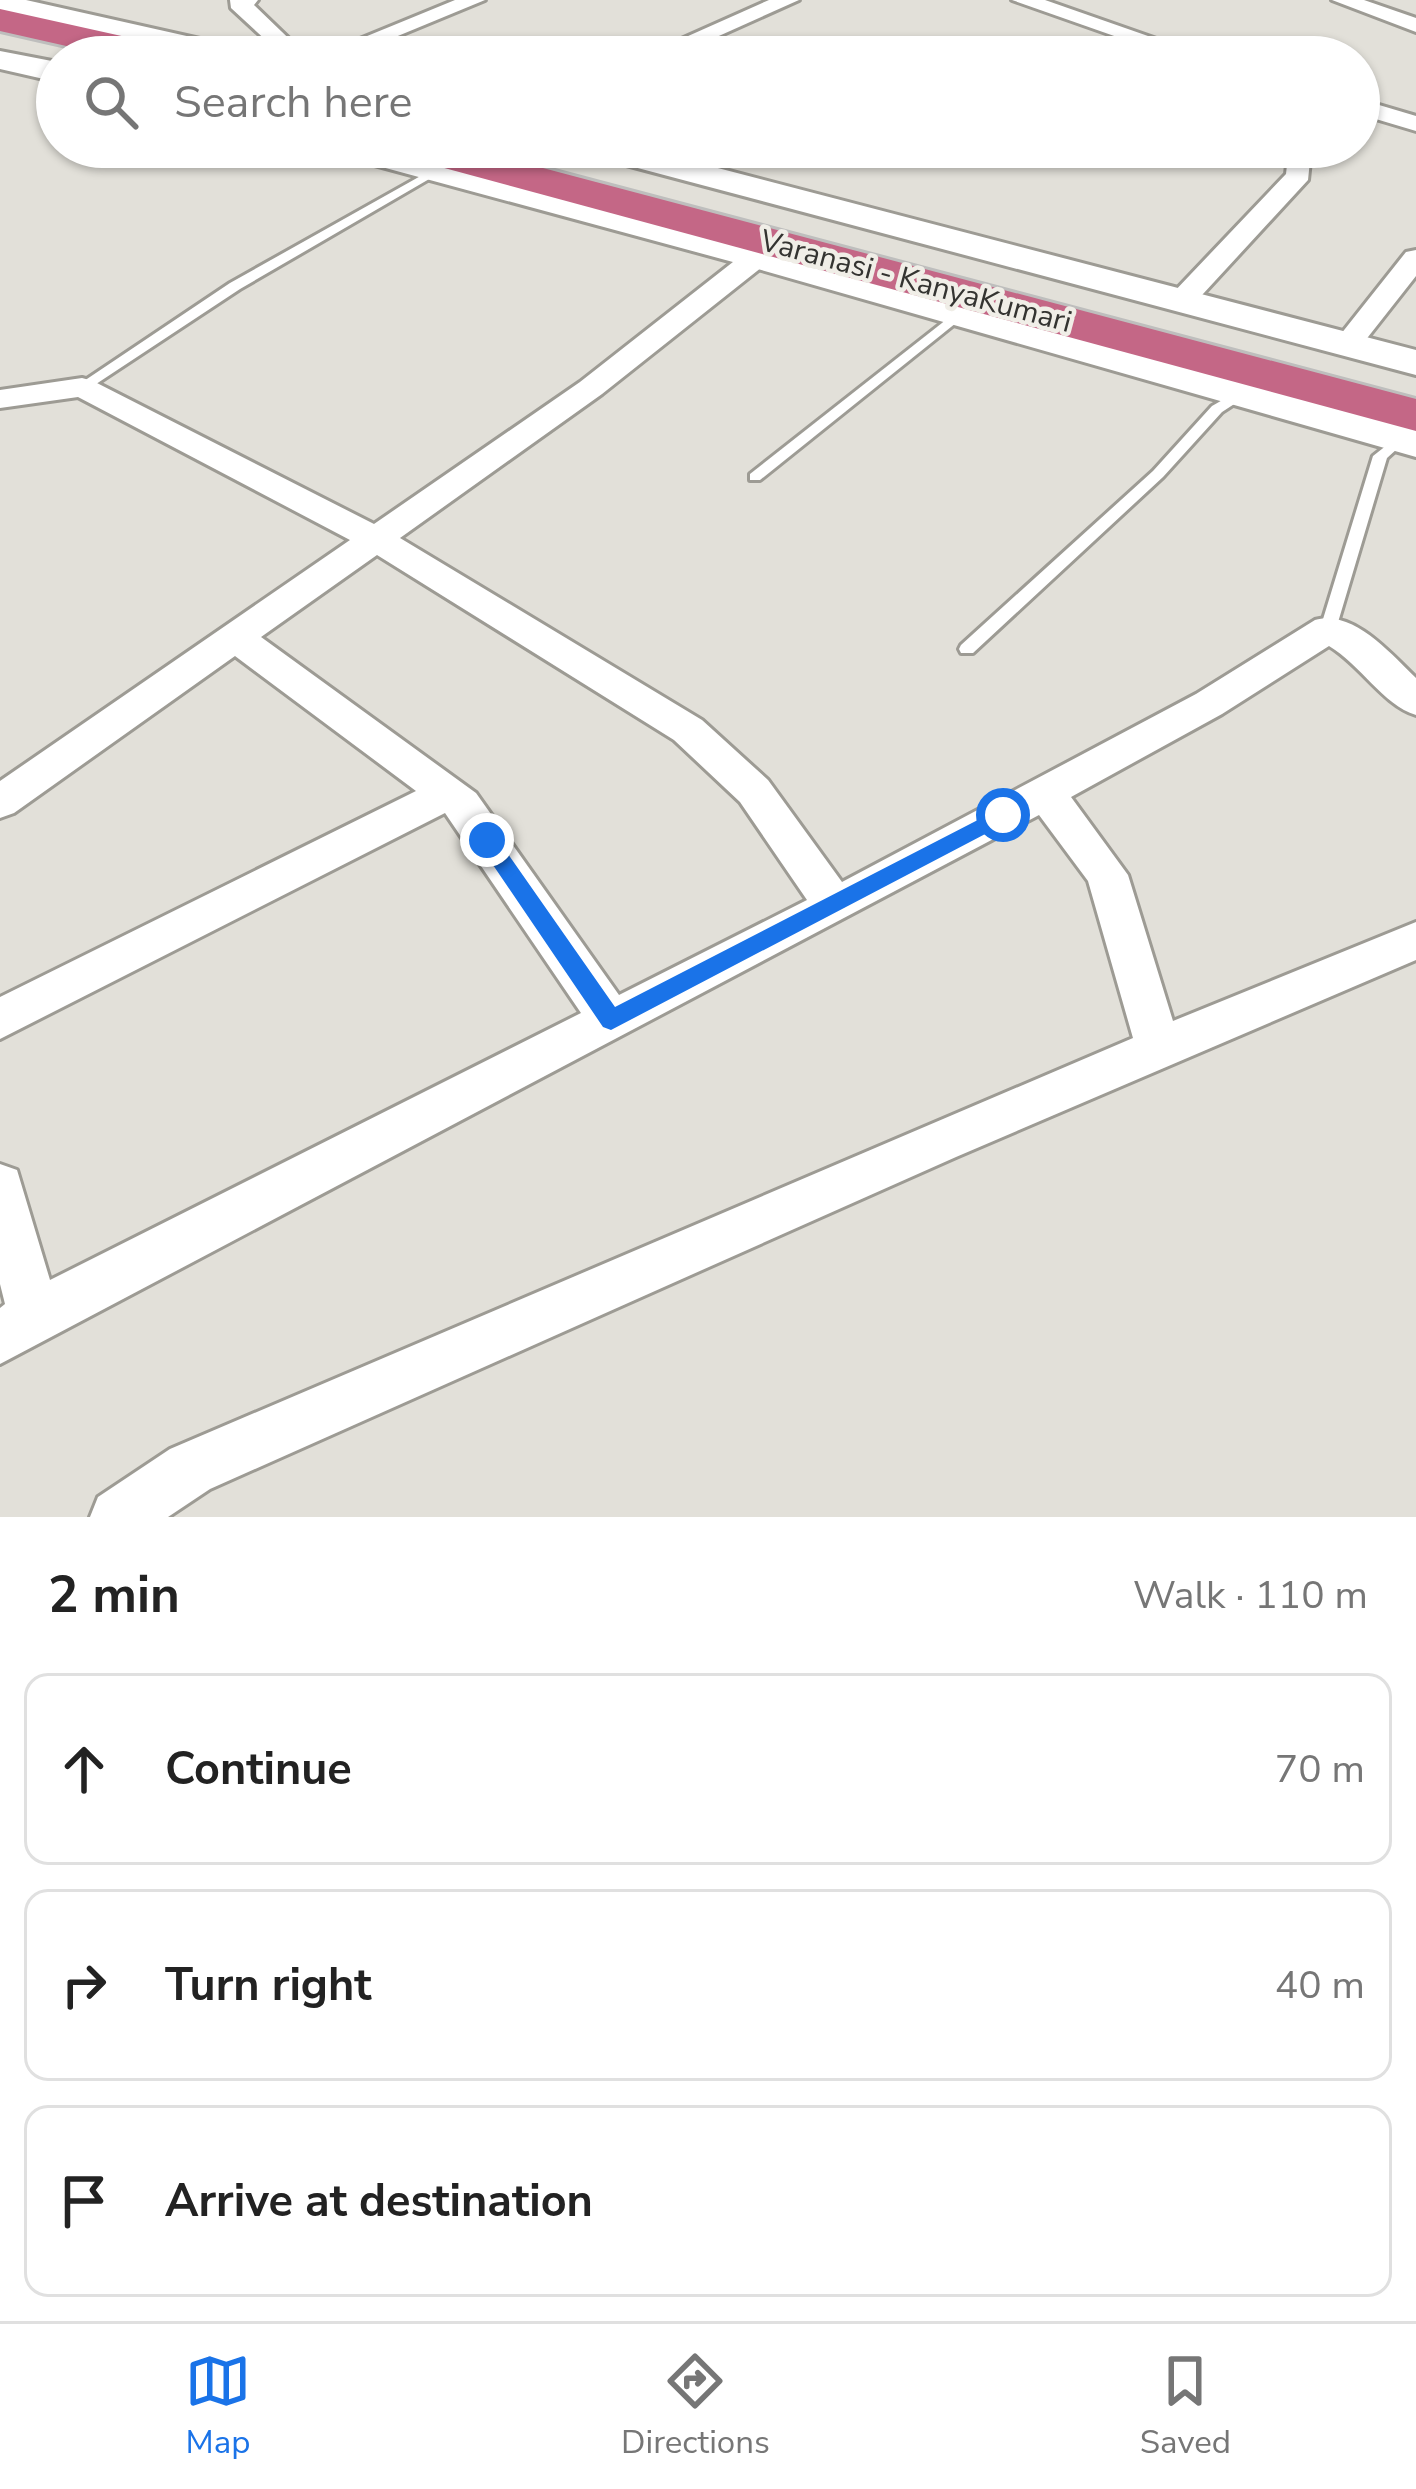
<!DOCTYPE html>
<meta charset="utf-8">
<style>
:root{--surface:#fff;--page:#f6f6f6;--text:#222;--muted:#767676;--line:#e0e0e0;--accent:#1a73e8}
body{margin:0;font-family:"Nunito Sans",sans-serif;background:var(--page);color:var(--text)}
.stop{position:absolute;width:36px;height:36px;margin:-27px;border:9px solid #1a73e8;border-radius:50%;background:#fff}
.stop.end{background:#1a73e8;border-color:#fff;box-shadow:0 3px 12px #0008}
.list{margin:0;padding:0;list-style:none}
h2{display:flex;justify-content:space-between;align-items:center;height:156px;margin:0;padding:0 48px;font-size:51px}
h2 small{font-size:39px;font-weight:400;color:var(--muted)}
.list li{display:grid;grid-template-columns:78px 1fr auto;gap:36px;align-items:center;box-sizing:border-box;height:192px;margin:0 24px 24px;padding:0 24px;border:3px solid var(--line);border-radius:24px}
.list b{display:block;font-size:45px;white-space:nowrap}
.list em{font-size:39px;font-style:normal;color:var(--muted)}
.icon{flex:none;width:66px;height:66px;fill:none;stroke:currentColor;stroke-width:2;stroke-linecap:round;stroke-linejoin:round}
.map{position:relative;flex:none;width:1416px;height:1517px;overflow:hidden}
.search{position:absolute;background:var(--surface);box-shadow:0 3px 9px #0004;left:36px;right:36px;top:36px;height:132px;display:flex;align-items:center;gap:30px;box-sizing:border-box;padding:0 42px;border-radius:66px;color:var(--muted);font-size:45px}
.sheet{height:804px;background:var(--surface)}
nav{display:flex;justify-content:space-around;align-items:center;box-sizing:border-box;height:168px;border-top:3px solid var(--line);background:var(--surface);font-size:33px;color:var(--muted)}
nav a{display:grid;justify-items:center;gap:6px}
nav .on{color:var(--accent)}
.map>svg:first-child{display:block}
</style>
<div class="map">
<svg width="1416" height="1517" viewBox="0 0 1416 1517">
<rect width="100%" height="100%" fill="#e2e0d9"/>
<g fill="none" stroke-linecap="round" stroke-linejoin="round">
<g stroke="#9d9b94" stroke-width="6">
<g id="lane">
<path d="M433 169 443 171 240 289 87 390H77L75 387 230 283Z"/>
<path d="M956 312 963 316 961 319 760 480H750V474Z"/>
<path d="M1240 390 1245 391V397L1222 412 1163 477 973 653H961L959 649 961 645 1153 471 1212 406Z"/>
<path d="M1401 434 1408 439 1387 458 1336 629 1334 633H1322L1320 629 1373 456Z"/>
</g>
</g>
<g stroke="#9d9b94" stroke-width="6">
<g id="street">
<path d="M230 0H258L254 5 308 57H284L231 8Z"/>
<path d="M455 0H485L347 57H316Z"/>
<path d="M769 0H799L672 57H641Z"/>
<path d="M1012 0H1045L1208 57H1174Z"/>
<path d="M1332 0H1364L1416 18V32Z"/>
<path d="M1359 99 1416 116V131L1359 114Z"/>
<path d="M1289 147 1311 151 1308 180 1191 307H1171L1167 301 1171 295 1286 174Z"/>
<path d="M757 249 771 257 767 263 602 394 400 538 702 720 768 780 842 882 1196 694 1315 620C1353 609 1391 654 1416 678V715C1383 705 1360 664 1329 646L1222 714 1071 797 1128 875 1173 1021 1416 922V960L956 1157 210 1489 168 1517H90L98 1497 170 1449 1133 1038 1088 881 1039 815 0 1364V1308L5 1304 0 1284V1164L17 1170 50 1280 581 1013 445 813 0 1039V997L416 791 235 656 14 813 0 818V781L350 540 78 397 0 408V390L82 378 93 381 374 524 580 382 747 251ZM377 555 674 740 740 802 807 900 619 995 476 793 261 637Z"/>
<path d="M1416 250V276L1357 351H1337L1332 345 1337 339 1406 252Z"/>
</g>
</g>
<g stroke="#9d9b94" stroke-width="6">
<g id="secondary">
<path d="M0 0H26L249 50 254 57H197L0 12Z"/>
<path d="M0 51 57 62V82L0 69Z"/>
<path d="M329 147H386L1416 429V457L744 265 334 154Z"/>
<path d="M580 147H637L1416 350V375L585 154Z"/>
</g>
</g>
<g stroke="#bebebd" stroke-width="6">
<g id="highway">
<path d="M0 9 180 49 185 57H115L0 31Z"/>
<path d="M394 147H464L1416 399V431L400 156Z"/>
</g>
</g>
<use href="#lane" fill="#fff" fill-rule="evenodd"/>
<use href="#street" fill="#fff" fill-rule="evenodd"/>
<use href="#secondary" fill="#fff" fill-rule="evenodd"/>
<use href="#highway" fill="#c46786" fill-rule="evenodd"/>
</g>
<path fill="#1a73e8" d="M1003 807 1013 815 1010 821 611 1030 603 1027 476 840 479 834H494L615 1007Z"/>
<g text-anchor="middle" stroke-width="9" stroke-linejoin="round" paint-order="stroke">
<g font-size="30" fill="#343431" stroke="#f0eee7">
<text transform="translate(916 281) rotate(15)" y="10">Varanasi - KanyaKumari</text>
</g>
</g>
</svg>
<div class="stop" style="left:1003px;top:815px"></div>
<div class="stop end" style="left:487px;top:840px"></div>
<div class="search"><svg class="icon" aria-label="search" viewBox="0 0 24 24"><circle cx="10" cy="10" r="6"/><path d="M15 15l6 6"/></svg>Search here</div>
</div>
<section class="sheet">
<h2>2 min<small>Walk · 110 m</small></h2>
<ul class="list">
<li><svg class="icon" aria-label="ahead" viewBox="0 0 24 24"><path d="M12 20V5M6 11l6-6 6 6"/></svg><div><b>Continue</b></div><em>70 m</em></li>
<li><svg class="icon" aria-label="right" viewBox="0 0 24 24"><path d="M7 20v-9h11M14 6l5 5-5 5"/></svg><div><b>Turn right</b></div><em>40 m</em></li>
<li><svg class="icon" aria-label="arrive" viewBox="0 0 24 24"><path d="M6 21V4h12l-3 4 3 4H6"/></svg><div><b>Arrive at destination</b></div></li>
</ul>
</section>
<nav>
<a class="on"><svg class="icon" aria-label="map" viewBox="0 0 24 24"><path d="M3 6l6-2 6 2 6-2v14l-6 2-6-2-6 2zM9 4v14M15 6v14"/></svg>Map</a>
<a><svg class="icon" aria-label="directions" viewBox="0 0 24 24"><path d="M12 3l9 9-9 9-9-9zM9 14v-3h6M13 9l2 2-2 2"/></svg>Directions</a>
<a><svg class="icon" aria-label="saved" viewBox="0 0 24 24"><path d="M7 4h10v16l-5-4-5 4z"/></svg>Saved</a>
</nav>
